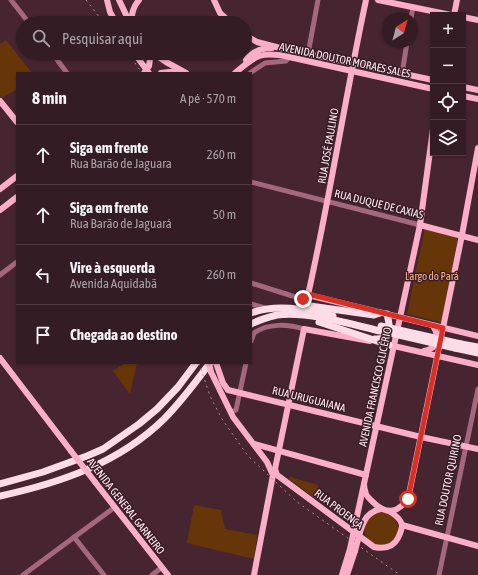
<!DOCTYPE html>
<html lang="pt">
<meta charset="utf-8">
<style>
:root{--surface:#341c25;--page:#3f2932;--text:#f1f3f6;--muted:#a9a1a7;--line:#4e3a42}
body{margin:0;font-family:"Asap Condensed",sans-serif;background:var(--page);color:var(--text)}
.controls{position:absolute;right:12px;top:12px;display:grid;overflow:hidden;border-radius:0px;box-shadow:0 1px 3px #0004}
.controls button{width:36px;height:36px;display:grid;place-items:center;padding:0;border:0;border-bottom:1px solid var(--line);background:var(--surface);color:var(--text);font:20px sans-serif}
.compass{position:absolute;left:382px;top:12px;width:36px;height:36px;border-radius:50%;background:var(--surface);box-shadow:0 1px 3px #0004;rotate:36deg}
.stop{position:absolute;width:12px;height:12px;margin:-9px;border:3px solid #d93025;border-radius:50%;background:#fff}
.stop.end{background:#d93025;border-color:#fff;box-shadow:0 1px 4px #0008}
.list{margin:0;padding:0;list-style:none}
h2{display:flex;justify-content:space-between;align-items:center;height:52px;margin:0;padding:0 16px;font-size:17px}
h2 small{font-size:13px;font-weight:400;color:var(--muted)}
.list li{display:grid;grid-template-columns:26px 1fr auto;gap:12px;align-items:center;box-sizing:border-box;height:60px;padding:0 16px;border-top:1px solid var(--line)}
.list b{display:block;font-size:15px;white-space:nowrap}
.list p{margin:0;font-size:13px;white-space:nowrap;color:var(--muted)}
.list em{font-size:13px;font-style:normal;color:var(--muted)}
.icon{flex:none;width:22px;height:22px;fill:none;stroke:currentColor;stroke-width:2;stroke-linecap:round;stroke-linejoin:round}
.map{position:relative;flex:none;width:478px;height:575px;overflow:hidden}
.search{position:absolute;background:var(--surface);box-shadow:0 1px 3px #0004;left:16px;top:16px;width:236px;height:44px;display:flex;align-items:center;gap:10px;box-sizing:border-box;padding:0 14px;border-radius:22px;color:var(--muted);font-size:15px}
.panel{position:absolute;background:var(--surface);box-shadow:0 1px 3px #0004;left:16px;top:72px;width:236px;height:292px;border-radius:0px}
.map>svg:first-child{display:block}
</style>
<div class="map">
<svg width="478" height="575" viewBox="0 0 478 575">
<rect width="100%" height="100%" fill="#462531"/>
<g fill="#673608">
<path d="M6 40 31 72 17 73V89L2 98 0 95V44Z"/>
<path d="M425 228 458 237 441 322 407 314Z"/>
<path d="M125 363H137L130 394 113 371Z"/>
<path d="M290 477 318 485 316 499 289 479Z"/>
<path d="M194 505 221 510 225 529 257 535 254 559 187 543Z"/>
<path d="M384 511C387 513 392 515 394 518 411 537 373 562 364 530L369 516Z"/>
</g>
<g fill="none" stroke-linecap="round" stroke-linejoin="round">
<g stroke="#a5677d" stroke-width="5">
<path d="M11 0 29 23"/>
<path d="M411 18 413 7"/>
<path d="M52 53 67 73"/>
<path d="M308 54 318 0"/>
<path d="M250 73 265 63 286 61 289 57"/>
<path d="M402 74 407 42"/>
<path d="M251 182 420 225"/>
<path d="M0 275 17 262"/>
<path d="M251 283 302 299 305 298 308 295"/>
<path d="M251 304 265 308"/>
<path d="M251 341 254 333C268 323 288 324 304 329"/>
<path d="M231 412 236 410 246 363"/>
<path d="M74 537 104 575"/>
<path d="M23 575 115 507"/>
<path d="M152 575 161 568"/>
<path d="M439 575 478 389"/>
</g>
<g stroke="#fbaec8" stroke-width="6">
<path d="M107 0 110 12 116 23"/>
<path d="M119 0 130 23"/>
<path d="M214 0 220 13 231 23"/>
<path d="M366 0C345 98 330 197 308 295L478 336"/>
<path d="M378 0 451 15"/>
<path d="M454 15 457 0"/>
<path d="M463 17 478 20"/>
<path d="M132 22C131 13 133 7 139 0"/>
<path d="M245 35 257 42 284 49 433 80"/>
<path d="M134 53 149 73"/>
<path d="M153 53 166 62 186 73"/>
<path d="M246 60C253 51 261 48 272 48"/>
<path d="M161 73 169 72H182"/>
<path d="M235 73C256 55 261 51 289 57L433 89"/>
<path d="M463 87 478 90"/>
<path d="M463 96 478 99"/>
<path d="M0 101 17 122"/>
<path d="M0 189 17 176"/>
<path d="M0 210 17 197"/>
<path d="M420 225 478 240"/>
<path d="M370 341 304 329 275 469 277 475 374 547C384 549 393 548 398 538 400 534 402 529 402 525 401 519 394 514 389 511"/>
<path d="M385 344 478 365"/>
<path d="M424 351C439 348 440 337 433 326"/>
<path d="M0 358 71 451"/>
<path d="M216 363 223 383 228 390"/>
<path d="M211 372 233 417 267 462 273 475 254 575"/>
<path d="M228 390 421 437 478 449"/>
<path d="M254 444 366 475"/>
<path d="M95 482 168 575"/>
<path d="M364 484C364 487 365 491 366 494 368 498 372 501 375 504 388 515 398 512 408 499L462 235 478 148"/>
<path d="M402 525 478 546"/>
<path d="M354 530 420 225 433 129"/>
<path d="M360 532C364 520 367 512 381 509"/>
<path d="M342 575 350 549"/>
<path d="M347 575 355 551"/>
</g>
<g stroke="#fcdce6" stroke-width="7">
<path d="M303 305 374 315 380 313"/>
<path d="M251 313C278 303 306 310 333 316"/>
<path d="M319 322 389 345"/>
<path d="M251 324C259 320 269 317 277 315 307 311 351 324 380 331"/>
<path d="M375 339C394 340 390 327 387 314"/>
<path d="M461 344 478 347"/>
<path d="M455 348 478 353"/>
<path d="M0 484 43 472 87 456 103 449 139 424 157 409 178 387 196 363"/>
<path d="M0 496C60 483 119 463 164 419 181 402 195 383 210 363"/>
</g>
<g stroke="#a79098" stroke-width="1" stroke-dasharray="2 4" stroke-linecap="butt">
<path d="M86 0 104 23"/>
<path d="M128 53 142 73"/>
<path d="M199 363 210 396 222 419 248 456 297 502 400 575"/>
</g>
<g stroke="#fbaec8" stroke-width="6">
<path d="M144 73 149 66 150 59"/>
<path d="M209 363 211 372"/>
<path d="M71 451 95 482"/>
<path d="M350 549 354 530"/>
<path d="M355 551 360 532"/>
</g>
<g stroke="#fcdce6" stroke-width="7">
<path d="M381 326 461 344"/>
<path d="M386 332 455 348"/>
</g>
</g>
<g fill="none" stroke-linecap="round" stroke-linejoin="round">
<path stroke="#d93025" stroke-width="5" d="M303 299 308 295H312L443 328 408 499"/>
</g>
<g text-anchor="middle" stroke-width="3" stroke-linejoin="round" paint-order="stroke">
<g font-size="11" fill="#fdeff3" stroke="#3b1b27">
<text transform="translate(345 60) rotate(12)" y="4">AVENIDA DOUTOR MORAES SALES</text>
<text transform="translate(328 146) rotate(-80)" y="4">RUA JOSÉ PAULINO</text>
<text transform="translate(379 204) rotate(14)" y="4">RUA DUQUE DE CAXIAS</text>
<text transform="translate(375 387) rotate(-78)" y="4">AVENIDA FRANCISCO GLICÉRIO</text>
<text transform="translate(309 399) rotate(14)" y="4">RUA URUGUAIANA</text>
<text transform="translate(448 480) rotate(-78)" y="4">RUA DOUTOR QUIRINO</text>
<text transform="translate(126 506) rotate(52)" y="4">AVENIDA GENERAL GARNEIRO</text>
<text transform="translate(339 509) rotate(37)" y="4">RUA PROENÇA</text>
</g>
<g font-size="11" fill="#f5b789" stroke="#3b1b27">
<text x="432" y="280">Largo do Pará</text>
</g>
</g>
</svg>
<div class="controls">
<button>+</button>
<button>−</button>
<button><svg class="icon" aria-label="locate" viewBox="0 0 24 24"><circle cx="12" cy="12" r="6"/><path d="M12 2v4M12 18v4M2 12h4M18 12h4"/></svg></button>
<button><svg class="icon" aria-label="layers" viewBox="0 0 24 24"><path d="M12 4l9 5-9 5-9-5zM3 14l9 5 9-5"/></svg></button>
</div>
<svg class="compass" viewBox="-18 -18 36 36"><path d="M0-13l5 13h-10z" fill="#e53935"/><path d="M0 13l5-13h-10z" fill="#a9a1a7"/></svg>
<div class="stop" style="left:408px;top:499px"></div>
<div class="stop end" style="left:303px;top:299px"></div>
<div class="search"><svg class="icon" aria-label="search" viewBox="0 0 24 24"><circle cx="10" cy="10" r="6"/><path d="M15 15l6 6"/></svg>Pesquisar aqui</div>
<section class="panel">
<h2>8 min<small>A pé · 570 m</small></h2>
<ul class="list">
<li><svg class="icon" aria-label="ahead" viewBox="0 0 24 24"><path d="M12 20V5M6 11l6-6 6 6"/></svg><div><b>Siga em frente</b><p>Rua Barão de Jaguara</p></div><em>260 m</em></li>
<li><svg class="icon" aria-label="ahead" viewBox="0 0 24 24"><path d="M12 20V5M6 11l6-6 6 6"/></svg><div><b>Siga em frente</b><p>Rua Barão de Jaguará</p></div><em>50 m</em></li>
<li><svg class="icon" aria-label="left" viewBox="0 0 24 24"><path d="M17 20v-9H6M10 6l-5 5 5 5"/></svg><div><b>Vire à esquerda</b><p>Avenida Aquidabã</p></div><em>260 m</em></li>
<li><svg class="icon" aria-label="arrive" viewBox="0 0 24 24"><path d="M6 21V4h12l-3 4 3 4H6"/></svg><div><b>Chegada ao destino</b></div></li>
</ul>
</section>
</div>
